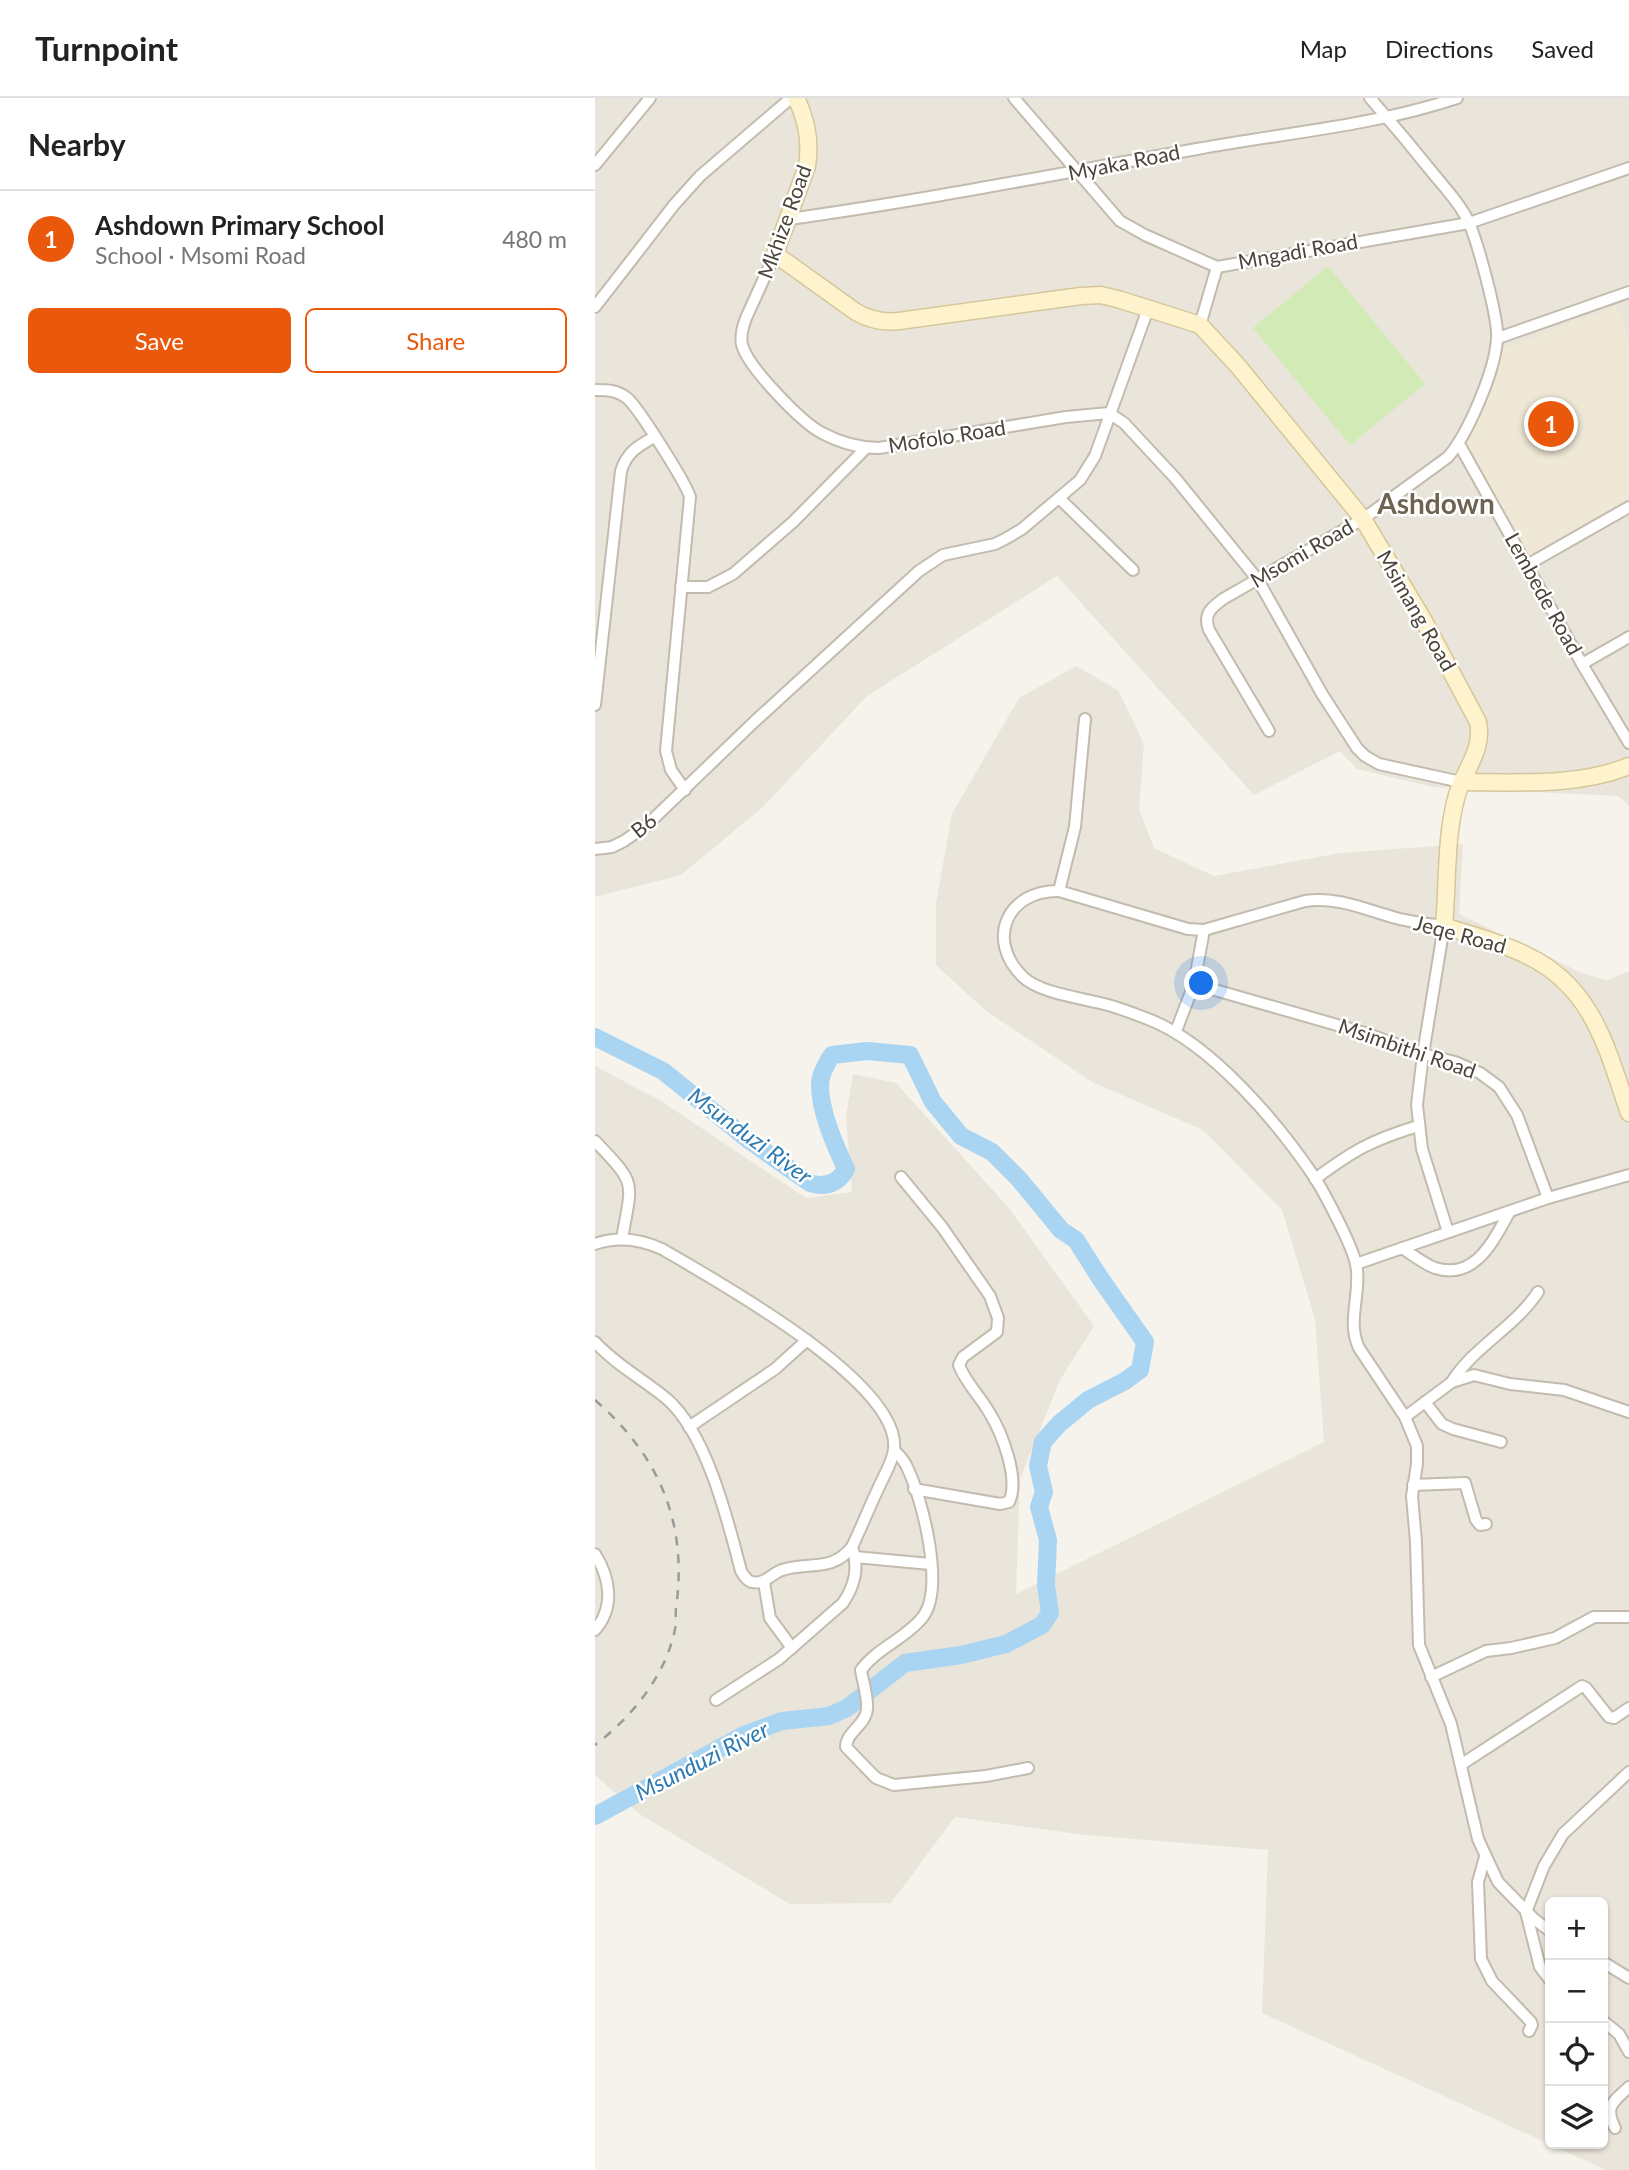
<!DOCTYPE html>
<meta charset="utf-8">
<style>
:root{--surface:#fff;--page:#f6f6f6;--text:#222;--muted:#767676;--line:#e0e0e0;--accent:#ea580c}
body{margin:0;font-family:Lato,sans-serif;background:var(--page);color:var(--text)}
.controls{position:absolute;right:21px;bottom:21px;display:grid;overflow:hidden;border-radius:10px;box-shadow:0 2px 5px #0004}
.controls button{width:63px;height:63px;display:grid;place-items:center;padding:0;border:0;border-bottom:2px solid var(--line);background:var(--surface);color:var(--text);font:35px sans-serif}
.you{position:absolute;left:607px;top:886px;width:24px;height:24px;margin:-18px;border:5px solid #fff;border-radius:50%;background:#1a73e8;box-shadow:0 0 0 10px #1a73e833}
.badge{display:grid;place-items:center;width:46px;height:46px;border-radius:50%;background:var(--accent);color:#fff;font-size:23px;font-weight:700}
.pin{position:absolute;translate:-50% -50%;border:4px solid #fff;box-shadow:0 2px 7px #0006}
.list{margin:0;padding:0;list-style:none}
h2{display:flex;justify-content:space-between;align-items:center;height:91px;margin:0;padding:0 28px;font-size:30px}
h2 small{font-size:23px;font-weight:400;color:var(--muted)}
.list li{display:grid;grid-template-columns:46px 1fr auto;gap:21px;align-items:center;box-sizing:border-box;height:98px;padding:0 28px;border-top:2px solid var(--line)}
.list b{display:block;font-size:26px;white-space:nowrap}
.list p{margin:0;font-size:23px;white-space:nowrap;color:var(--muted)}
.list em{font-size:23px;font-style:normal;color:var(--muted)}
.actions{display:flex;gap:14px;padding:21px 28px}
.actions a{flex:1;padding:16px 0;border:2px solid var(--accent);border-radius:10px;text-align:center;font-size:24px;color:var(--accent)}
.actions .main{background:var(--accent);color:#fff}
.icon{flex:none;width:38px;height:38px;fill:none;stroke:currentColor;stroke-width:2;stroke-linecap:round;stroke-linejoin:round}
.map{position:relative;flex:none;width:1034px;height:2072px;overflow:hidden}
header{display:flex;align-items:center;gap:42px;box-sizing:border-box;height:98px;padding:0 35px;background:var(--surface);border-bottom:2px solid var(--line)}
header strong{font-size:33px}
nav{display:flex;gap:38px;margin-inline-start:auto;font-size:24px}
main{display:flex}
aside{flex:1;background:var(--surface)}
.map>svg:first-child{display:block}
</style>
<header>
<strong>Turnpoint</strong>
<nav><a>Map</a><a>Directions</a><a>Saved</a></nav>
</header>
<main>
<aside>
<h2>Nearby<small></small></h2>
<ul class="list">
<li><span class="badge">1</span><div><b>Ashdown Primary School</b><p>School · Msomi Road</p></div><em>480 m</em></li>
</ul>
<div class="actions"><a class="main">Save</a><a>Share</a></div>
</aside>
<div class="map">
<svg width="1034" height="2072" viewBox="0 0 1034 2072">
<rect width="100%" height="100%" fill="#f6f3ec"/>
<g fill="#eae5da" fill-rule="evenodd">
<path d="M0 0H1034V708L1023 698 838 689 762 671 745 653 659 697 462 478 272 598 168 709 86 777 0 799Z"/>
<path d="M481 568 523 592 549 646 544 711 559 750 619 778 745 755 868 746 864 816 989 876 1012 882 1034 873V2072H1011L667 1915 673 1752 490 1737 360 1719 296 1805 195 1806 46 1717 0 1677V968L66 1003 211 1100 257 1094 251 1018 258 976 301 985 413 1109 499 1228 465 1282 425 1381 421 1496 729 1344 720 1221 687 1112 608 1032 497 984 391 913 341 867V805L357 716 424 600ZM955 1804H1008V2046H955Z"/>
</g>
<path fill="#efe8d6" d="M1022 208 1034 242V400L932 459 868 347 890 304 907 251Z"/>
<path fill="#d2eab5" d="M733 168 830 286 755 347 658 230Z"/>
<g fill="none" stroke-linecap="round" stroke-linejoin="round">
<path stroke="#a9d4f2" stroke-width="18" d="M0 939 68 973 155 1043 215 1085C230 1090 243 1086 251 1071 240 1047 225 1014 225 987 225 976 231 966 237 957L272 953 315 957 338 1004 366 1038 397 1054 424 1081 466 1132 481 1142 505 1180 550 1244 545 1272 530 1283 493 1302 464 1326 448 1344 443 1368 449 1394 444 1409 453 1442 451 1487 455 1515 447 1527 411 1546 366 1557 310 1565 252 1610 234 1618 187 1623 149 1637 0 1718"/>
<g stroke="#c2bbae" stroke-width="14">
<g id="street">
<path d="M419 0 525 123 550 137 622 169"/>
<path d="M0 67 55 0"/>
<path d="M194 121C331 102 466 75 602 51 689 35 778 28 862 0"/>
<path d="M180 156 151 220C148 228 145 238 147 247 153 269 206 324 227 335 244 344 265 350 284 350L471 319 514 315"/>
<path d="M622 169 874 125 1034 70"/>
<path d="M0 209 79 107 105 78 196 0"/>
<path d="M605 227 622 169"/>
<path d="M903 240 1034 194"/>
<path d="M0 292C12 292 22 292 32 300 43 309 91 385 95 399L71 653 76 672 90 692"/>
<path d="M514 315 529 325 581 381 663 482 727 596 762 650 770 658 784 666 866 684"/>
<path d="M864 346 987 566 1034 645"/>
<path d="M464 400 538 472"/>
<path d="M932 467 1034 409"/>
<path d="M86 489H113L138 476 198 424 271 350"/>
<path d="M987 566 1034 539"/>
<path d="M0 607 26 373C32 354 43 348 59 339"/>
<path d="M490 621 480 729 464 793C412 792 390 842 428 879 446 896 489 900 513 907 527 911 540 916 553 921 616 945 683 1025 720 1080 731 1098 757 1147 761 1166 767 1194 751 1223 764 1250L810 1319 822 1348V1366L817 1398 821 1444 824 1547 856 1626 883 1741 903 1784 939 1821 955 1833"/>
<path d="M674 633 614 532C608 516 616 510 628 501L768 421 853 359C873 336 900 273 902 241 904 221 883 147 875 127 867 108 850 90 837 74 817 49 796 24 775 0"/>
<path d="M0 751 17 749 29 743 52 727 159 624 324 473 348 457 400 446 410 441 427 431 485 382 500 358 553 211"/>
<path d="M464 793 593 831 609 832 710 803C742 798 771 812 801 820 816 824 833 826 849 828L828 956 822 1007 827 1051 853 1134"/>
<path d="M599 886 770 935 828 956 860 964 885 975 904 989 922 1017 953 1100"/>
<path d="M581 933 599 886 609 832"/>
<path d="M0 1043C43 1088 37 1082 27 1141"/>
<path d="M306 1079 347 1129 395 1198 403 1220 402 1234 368 1259 364 1267C370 1284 385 1298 394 1314 407 1335 425 1381 414 1404L405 1406 319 1391"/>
<path d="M720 1081C759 1052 777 1042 823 1028"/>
<path d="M0 1146C23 1138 45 1141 67 1151 118 1181 306 1284 299 1351 298 1364 288 1379 283 1391 274 1410 266 1430 257 1449 236 1475 214 1463 187 1472 176 1476 169 1487 157 1484 152 1483 149 1478 146 1473 133 1423 112 1336 72 1301 48 1281 21 1267 0 1244"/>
<path d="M807 1150C818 1157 829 1166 840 1170 881 1183 899 1141 915 1113"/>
<path d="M761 1166 953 1100 1034 1077"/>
<path d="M858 1282C880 1248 920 1229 943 1194"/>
<path d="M830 1304 847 1326 858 1331 906 1344"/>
<path d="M810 1319 857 1284 879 1277 915 1286 969 1292 1034 1314"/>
<path d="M94 1329 180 1271 212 1242"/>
<path d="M299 1352C304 1357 309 1362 312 1369 327 1400 351 1491 327 1520 310 1541 282 1550 266 1572 268 1584 273 1599 272 1611 271 1627 251 1634 251 1649L281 1680 299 1687 391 1678 433 1670"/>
<path d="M818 1387 870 1385 881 1422 885 1427 891 1426"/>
<path d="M0 1456C15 1480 20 1509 0 1532"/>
<path d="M260 1459 335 1466"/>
<path d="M169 1484 175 1520 197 1550"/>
<path d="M836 1579 891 1553 916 1550 960 1540 999 1519H1034"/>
<path d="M121 1602 184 1561 248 1505C260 1487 264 1470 257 1449"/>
<path d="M867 1666 987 1588 991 1590 1014 1619 1019 1620 1034 1610"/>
<path d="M890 1759 883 1784 886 1861 897 1883 936 1924 937 1927 934 1933"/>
<path d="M1008 1864 1034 1880"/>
<path d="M955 1882 945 1869 931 1814 949 1768 968 1736 1034 1674"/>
<path d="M1008 1923 1024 1936 1034 1954"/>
<path d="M1020 2030C1009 2008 1018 2004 1034 1989"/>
</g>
</g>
<g stroke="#d6c79b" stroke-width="19">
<g id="secondary">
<path d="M201 0C212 22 216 43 212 68L180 156 261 214C275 222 288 225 304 223L486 198 506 197 526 202 605 227 643 268 768 421 829 523 883 624C889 652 869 672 862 697 850 739 853 785 849 828 876 837 905 844 931 857 998 888 1012 951 1034 1015"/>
<path d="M866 684C921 684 983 689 1034 668"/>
</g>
</g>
<use href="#street" stroke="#fff" stroke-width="10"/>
<use href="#secondary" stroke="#fff3cd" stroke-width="16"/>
<path stroke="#9a9a9a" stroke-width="2.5" stroke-dasharray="9 9" stroke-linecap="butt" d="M0 1302C64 1358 93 1424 81 1510 80 1517 82 1524 80 1531 71 1577 37 1619 0 1647"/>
</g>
<g text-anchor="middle" stroke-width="5" stroke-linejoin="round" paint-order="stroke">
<g font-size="21" fill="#4b4439" stroke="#fff">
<text transform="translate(529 65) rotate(-11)" y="7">Myaka Road</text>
<text transform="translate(190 124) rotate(-70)" y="7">Mkhize Road</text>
<text transform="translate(703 154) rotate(-10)" y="7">Mngadi Road</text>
<text transform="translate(352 339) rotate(-9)" y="7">Mofolo Road</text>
<text transform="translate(707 456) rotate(-30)" y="7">Msomi Road</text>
<text transform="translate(948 496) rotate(61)" y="7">Lembede Road</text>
<text transform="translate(821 513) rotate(60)" y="7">Msimang Road</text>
<text transform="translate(49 728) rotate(-39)" y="7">B6</text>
<text transform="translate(865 837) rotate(15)" y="7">Jeqe Road</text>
<text transform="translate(812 951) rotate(19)" y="7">Msimbithi Road</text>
</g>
<g font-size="23" font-style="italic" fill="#2e7ab2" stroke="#fff">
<text transform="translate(155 1038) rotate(36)" y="8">Msunduzi River</text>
<text transform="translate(107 1663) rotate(-27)" y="8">Msunduzi River</text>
</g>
<g font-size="28" font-weight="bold" fill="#6e6250" stroke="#fff">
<text x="841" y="416">Ashdown</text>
</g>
</g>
</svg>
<div class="controls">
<button>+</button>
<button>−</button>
<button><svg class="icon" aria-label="locate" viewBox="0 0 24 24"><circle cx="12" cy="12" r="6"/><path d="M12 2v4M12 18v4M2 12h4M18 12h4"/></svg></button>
<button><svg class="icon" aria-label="layers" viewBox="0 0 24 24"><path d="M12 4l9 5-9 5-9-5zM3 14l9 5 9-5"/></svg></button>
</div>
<div class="you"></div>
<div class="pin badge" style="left:956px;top:326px">1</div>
</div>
</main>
